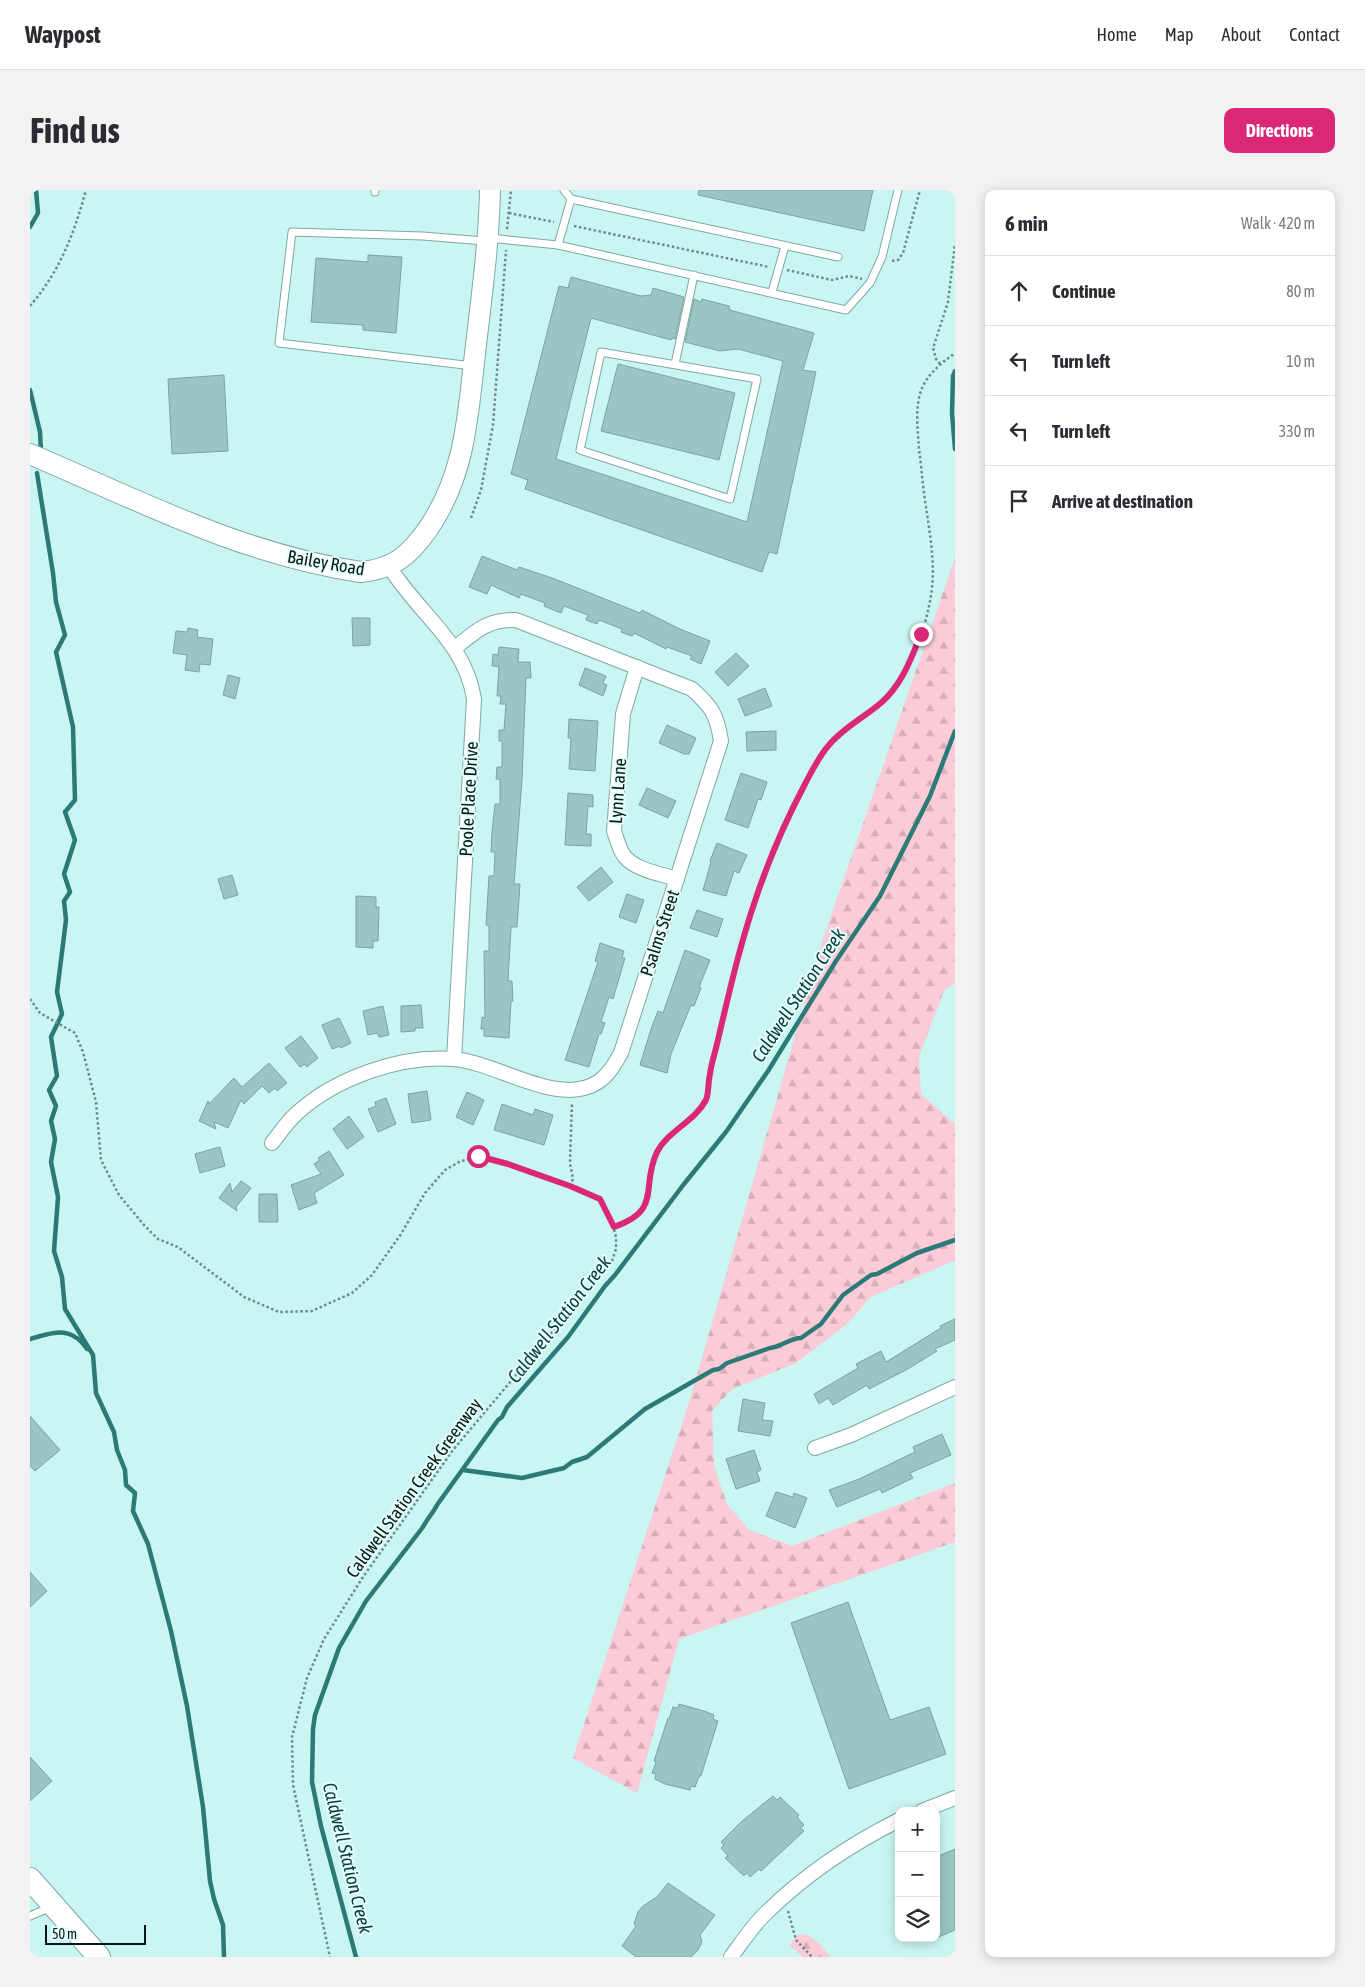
<!DOCTYPE html>
<meta charset="utf-8">
<style>
:root{--surface:#fff;--page:#f2f2f3;--text:#2b2b33;--muted:#7c7c81;--line:#e1e1e2;--accent:#db2777}
body{margin:0;font-family:"Asap Condensed",sans-serif;background:var(--page);color:var(--text)}
.controls{position:absolute;right:15px;bottom:15px;display:grid;overflow:hidden;border-radius:10px;box-shadow:0 2px 12px #0003}
.controls button{width:45px;height:45px;display:grid;place-items:center;padding:0;border:0;border-bottom:1px solid var(--line);background:var(--surface);color:var(--text);font:25px sans-serif}
.scale{position:absolute;left:15px;bottom:12px;width:101px;box-sizing:border-box;padding-left:5px;border:2px solid #071716;border-top:0;font-size:14px;line-height:18px;white-space:nowrap;color:#071716;-webkit-text-stroke:4px #e4fefc;paint-order:stroke}
.stop{position:absolute;width:15px;height:15px;margin:-11px;border:4px solid #db2777;border-radius:50%;background:#fff}
.stop.end{background:#db2777;border-color:#fff;box-shadow:0 1px 5px #0008}
.list{margin:0;padding:0;list-style:none}
h2{display:flex;justify-content:space-between;align-items:center;height:65px;margin:0;padding:0 20px;font-size:21px}
h2 small{font-size:16px;font-weight:400;color:var(--muted)}
.list li{display:grid;grid-template-columns:32px 1fr auto;gap:15px;align-items:center;box-sizing:border-box;height:70px;padding:0 20px;border-top:1px solid var(--line)}
.list b{display:block;font-size:19px;white-space:nowrap}
.list em{font-size:16px;font-style:normal;color:var(--muted)}
.icon{flex:none;width:28px;height:28px;fill:none;stroke:currentColor;stroke-width:2;stroke-linecap:round;stroke-linejoin:round}
.map{position:relative;flex:none;width:925px;height:1767px;overflow:hidden;border-radius:10px}
header{display:flex;align-items:center;gap:30px;box-sizing:border-box;height:70px;padding:0 25px;background:var(--surface);border-bottom:1px solid var(--line)}
header strong{font-size:24px}
nav{display:flex;gap:28px;margin-inline-start:auto;font-size:18px}
.intro{display:flex;align-items:center;justify-content:space-between;box-sizing:border-box;height:120px;padding:0 30px}
h1{margin:0;font-size:35px}
.button{padding:12px 22px;border-radius:10px;background:var(--accent);color:#fff;font-size:18px;font-weight:700}
main{display:flex;gap:30px;padding:0 30px}
aside{flex:1;background:var(--surface);border-radius:10px;box-shadow:0 2px 12px #0003}
.map>svg:first-child{display:block}
</style>
<header>
<strong>Waypost</strong>
<nav><a>Home</a><a>Map</a><a>About</a><a>Contact</a></nav>
</header>
<div class="intro"><h1>Find us</h1><a class="button">Directions</a></div>
<main>
<div class="map">
<svg width="925" height="1767" viewBox="0 0 925 1767">
<defs>
<pattern id="forest-firs" width="22" height="20" patternUnits="userSpaceOnUse" patternTransform="scale(1.25)"><rect width="22" height="20" fill="#fbcbd7"/><path d="M5 1l3.5 6h-7zM16 11l3.5 6h-7z" fill="#d6aeb8"/></pattern>
</defs>
<rect width="100%" height="100%" fill="#c9f5f2"/>
<g fill="url(#forest-firs)">
<path d="M925 368V793L914 801 889 866 891 904 925 934V1070L841 1107 816 1135 766 1173 702 1199 682 1221 684 1276 697 1314 719 1340 762 1356 925 1293V1352L649 1449 607 1603 543 1568 661 1206 793 749Z"/>
<path d="M769 1744C783 1743 792 1757 801 1767H773L760 1756 762 1751Z"/>
</g>
<g fill="none" stroke-linecap="round" stroke-linejoin="round">
<g stroke="#2b7a77" stroke-width="4.5">
<path d="M0 37 8 23 6 0"/>
<path d="M925 181 923 186 922 223 925 259"/>
<path d="M0 200 10 242 11 262"/>
<path d="M7 283 23 383 26 412 35 445 26 462 43 537 45 610 35 622 45 650 34 684 40 702 34 711 36 730 27 802 32 824 21 847 27 886 19 900 26 916 21 931 25 949 21 972 28 1007 24 1061 32 1087 35 1119 63 1165 66 1203 84 1242 87 1260 95 1280 96 1295 105 1303 103 1321 118 1354 141 1441 157 1516 173 1617 180 1691 184 1709 193 1735 194 1767"/>
<path d="M0 1149C13 1145 32 1138 45 1147 50 1149 54 1155 57 1159"/>
<path d="M433 1280 492 1288 534 1278 542 1272 557 1267 615 1219 683 1180 689 1179 697 1173 740 1158C751 1157 760 1148 771 1148L791 1134 813 1105 841 1085 847 1084 887 1063 925 1050"/>
<path d="M326 1767 291 1636 282 1592 283 1539 285 1525 309 1458 336 1411 393 1337C397 1329 403 1323 407 1315L468 1230 472 1227 477 1217 538 1147 575 1096 585 1085 654 994 696 942 738 881 806 771 850 706 900 606 925 541"/>
</g>
</g>
<g fill="#9bc5c2" stroke="#7ba4a1">
<path d="M669 0H843L834 41 668 5Z"/>
<path d="M338 65 372 67 366 143 333 140V135L281 132 286 68 338 72Z"/>
<path d="M541 87 611 106 621 105 623 98 654 107 645 149 642 148 641 150 561 128 526 269 717 332 753 171 708 159 690 161 655 152 664 109 671 112 672 109 699 116 700 120 784 143 773 180 786 182 747 364 739 362 732 382 495 299 498 290 481 284 529 96 538 98Z"/>
<path d="M588 174 705 203 689 270 571 241Z"/>
<path d="M194 185 198 261 142 264 138 189Z"/>
<path d="M452 366 487 380 489 377 525 389 610 423 612 420 650 439 680 451 671 474 660 469 662 466 637 457 636 459 604 443 602 446 591 442 592 439 569 430 567 434 556 430 558 425 534 416 531 423 514 416 515 413 491 404 489 408 461 395 457 404 439 397Z"/>
<path d="M322 428H340V455L323 456Z"/>
<path d="M158 438 168 440 167 447 183 449 180 475 170 474 169 482 155 480 157 465 143 463 146 441 157 442Z"/>
<path d="M469 457 489 459 488 472H500L501 488H496L492 590 484 694H490L487 737H481L478 791H482L483 811H481L479 848 454 846V839H451L452 827 455 828 454 761H459V736L456 735 459 686H464L465 662H461L462 642 465 614H470V589H466L467 577H472V551H469V540H474L476 514H470L471 506H467L469 477 462 476 463 464 468 465Z"/>
<path d="M706 463 719 476 698 496 685 482Z"/>
<path d="M555 478 576 486 573 493 577 495 573 506 549 495Z"/>
<path d="M198 485 210 488 205 509 193 505Z"/>
<path d="M735 498 742 516 715 526 708 509Z"/>
<path d="M539 529 568 531 565 581 539 579 541 548H538Z"/>
<path d="M637 535 666 548 659 564H654L629 553Z"/>
<path d="M746 541V560L717 561 716 542Z"/>
<path d="M711 583 737 592 731 610 728 609 718 638 695 630Z"/>
<path d="M617 598 646 611 638 628 609 615Z"/>
<path d="M538 603 563 605V617L558 616 556 644H561V656L535 655Z"/>
<path d="M687 653 717 665 709 683 704 681 696 706 673 700 681 672 680 671Z"/>
<path d="M571 677 583 692 559 711 547 697Z"/>
<path d="M202 685 208 705 194 709 188 689Z"/>
<path d="M597 704 614 710 606 733 589 727Z"/>
<path d="M326 706 346 707V717H349L348 751H343V758L326 757Z"/>
<path d="M667 720 693 729 687 747 660 738Z"/>
<path d="M570 753 594 761 592 768H595L583 809 579 807 571 832 575 833 571 844H569L559 877 535 870 568 772 565 771Z"/>
<path d="M655 760 680 770 669 797 671 798 664 816 661 815 641 864 637 883 610 875 621 839 628 821 633 823Z"/>
<path d="M391 815 393 838H385V841L371 842V816Z"/>
<path d="M353 816 359 845 349 847 347 843 338 845 333 821Z"/>
<path d="M309 828 321 853 311 858 310 856 302 859 292 835Z"/>
<path d="M271 846 288 868 277 877 275 874 270 877 255 858Z"/>
<path d="M239 873 257 893 247 901 245 898 239 903 232 896 214 914 211 910 198 938 184 932 186 939 169 931 178 911 179 914 204 888 212 897Z"/>
<path d="M397 901 401 930 382 933 378 904Z"/>
<path d="M437 902 454 910 443 935 426 927Z"/>
<path d="M356 908 366 934 348 942 338 919 346 916 345 912Z"/>
<path d="M472 914 503 925 505 919 523 925 514 955 464 940Z"/>
<path d="M319 926 334 947 317 959 303 939Z"/>
<path d="M190 957 195 976 170 983 165 964Z"/>
<path d="M299 961 314 985 284 1003 287 1013 269 1020 261 995 291 984 284 974 290 970 288 968Z"/>
<path d="M211 991 221 998 206 1017 207 1021 189 1008 200 993 202 1002Z"/>
<path d="M229 1004H247L248 1032H229Z"/>
<path d="M925 1129V1150L905 1159 907 1161 876 1180 839 1199 837 1195 803 1215 798 1208 789 1214 784 1204 828 1178 826 1174 851 1161 856 1172 911 1138 910 1136Z"/>
<path d="M713 1209 735 1213 732 1230 743 1231 740 1246 708 1241Z"/>
<path d="M0 1226 30 1260 5 1281 0 1276Z"/>
<path d="M912 1244 921 1265 880 1283 883 1288 852 1303 850 1299 807 1317 799 1300 829 1289 885 1262 883 1257Z"/>
<path d="M724 1260 731 1280 727 1282 730 1291 706 1299 696 1269Z"/>
<path d="M746 1302 763 1307 764 1303 777 1308 765 1338 736 1326Z"/>
<path d="M0 1382 17 1401 0 1417Z"/>
<path d="M818 1412 860 1530 899 1517 916 1564 819 1599 761 1433Z"/>
<path d="M649 1514 674 1521 684 1525 683 1529 688 1531 671 1586H669L665 1597 661 1596 660 1600 635 1594 625 1589 626 1584 622 1583 626 1572 624 1571 638 1528 639 1529 643 1517 648 1518Z"/>
<path d="M0 1567 22 1591 0 1611Z"/>
<path d="M743 1606 747 1610 750 1607 769 1625 767 1627 774 1635 770 1638 774 1641 731 1681 729 1679 720 1687 717 1683 714 1686 695 1668 698 1666 691 1658 694 1655 691 1652 711 1632Z"/>
<path d="M925 1659V1740L906 1748V1667Z"/>
<path d="M638 1693 685 1725 670 1745 672 1752 668 1760 661 1767H606L592 1756 606 1736 604 1734 608 1722 613 1716 627 1707Z"/>
</g>
<g fill="none" stroke-linecap="round" stroke-linejoin="round">
<g stroke="#7fa8a5" stroke-width="9">
<g id="lane">
<path d="M534 0 541 9"/>
<path d="M345 2V0"/>
<path d="M459 48 528 55 816 120 840 93 852 67 868 0"/>
<path d="M528 55 541 9 808 67"/>
<path d="M742 102 755 56"/>
<path d="M571 162 727 189 700 309 550 260Z"/>
<path d="M645 174 664 85"/>
<path d="M443 176 249 153 262 42 393 46 454 51"/>
<path d="M0 1726 21 1717"/>
</g>
</g>
<g stroke="#7fa8a5" stroke-width="16">
<g id="street">
<path d="M359 376C388 424 435 451 444 509L424 869"/>
<path d="M607 477 593 524 584 641C587 649 589 660 595 667 606 680 631 684 647 689"/>
<path d="M242 953C250 943 257 932 266 924 305 888 370 865 423 869 467 872 528 918 568 892 579 885 585 873 591 863L691 551C687 525 682 517 662 499L486 430C458 429 446 441 425 458"/>
<path d="M785 1258 821 1245 925 1197"/>
<path d="M892 1621 925 1608"/>
<path d="M701 1767C712 1752 723 1735 737 1722 777 1683 819 1655 869 1630"/>
</g>
</g>
<g stroke="#7fa8a5" stroke-width="22">
<path id="secondary" d="M0 264C108 310 213 365 331 382 363 379 379 366 398 339 437 282 438 221 446 155 452 103 459 52 460 0"/>
</g>
<g stroke="#7fa8a5" stroke-width="24">
<path id="primary" d="M0 1689 69 1767"/>
</g>
<g stroke="#6c8b89" stroke-width="2.5" stroke-dasharray="2.5 2.5" stroke-linecap="butt">
<path d="M479 23 524 32"/>
<path d="M544 36 739 77"/>
<path d="M477 39 481 0"/>
<path d="M862 71 868 70 873 63 890 0"/>
<path d="M757 80 802 90 819 86 832 89"/>
<path d="M0 116C30 81 44 44 56 0"/>
<path d="M910 174 906 169 903 158 918 112 925 54"/>
<path d="M441 328 451 300 463 235 476 60"/>
<path d="M0 809 10 823 45 843 53 862 66 912 71 970 89 1005 114 1035 128 1049 148 1057 214 1107 249 1122 282 1121 322 1103 342 1085 371 1044 395 1003 415 980 429 972 448 966 478 974 540 996 570 1009 581 1029 586 1047V1059L582 1071 423 1260 333 1387 294 1449 277 1488 262 1547 263 1595 300 1767"/>
<path d="M540 996 543 989 540 973 542 912"/>
<path d="M584 1037C634 1020 610 998 627 962 638 941 663 932 675 912 680 902 681 876 684 863 697 812 709 760 725 709 738 670 755 631 775 595 781 582 788 568 797 557 811 538 833 528 851 513 878 490 892 450 899 416 908 377 899 342 894 303 892 288 891 273 889 259 888 241 885 222 890 204 895 186 910 174 925 163"/>
<path d="M758 1721 766 1750 782 1767"/>
</g>
<use href="#lane" stroke="#fff" stroke-width="7"/>
<use href="#street" stroke="#fff" stroke-width="14"/>
<use href="#secondary" stroke="#fff" stroke-width="20"/>
<use href="#primary" stroke="#fff" stroke-width="22"/>
</g>
<g fill="none" stroke-linecap="round" stroke-linejoin="round">
<path stroke="#db2777" stroke-width="6" d="M448 966 478 974 540 996 570 1009 584 1037C633 1020 610 998 627 962 638 941 665 931 676 910 679 902 678 892 680 884 681 875 684 866 686 858 698 808 709 757 726 708 739 669 756 630 775 594 782 581 789 566 799 555 814 537 835 527 852 512 872 494 881 469 891 444"/>
</g>
<g text-anchor="middle" stroke-width="4" stroke-linejoin="round" paint-order="stroke">
<g font-size="18" fill="#071716" stroke="#e4fefc">
<text transform="translate(296 373) rotate(10)" y="6">Bailey Road</text>
<text transform="translate(588 601) rotate(-86)" y="6">Lynn Lane</text>
<text transform="translate(439 609) rotate(-87)" y="6">Poole Place Drive</text>
<text transform="translate(630 743) rotate(-72)" y="6">Psalms Street</text>
<text transform="translate(384 1298) rotate(-54)" y="6">Caldwell Station Creek Greenway</text>
</g>
<g font-size="19" font-style="italic" fill="#0b3c3a" stroke="#e4fefc">
<text transform="translate(768 805) rotate(-57)" y="7">Caldwell Station Creek</text>
<text transform="translate(529 1129) rotate(-52)" y="7">Caldwell Station Creek</text>
<text transform="translate(318 1668) rotate(76)" y="7">Caldwell Station Creek</text>
</g>
</g>
</svg>
<div class="controls">
<button>+</button>
<button>−</button>
<button><svg class="icon" aria-label="layers" viewBox="0 0 24 24"><path d="M12 4l9 5-9 5-9-5zM3 14l9 5 9-5"/></svg></button>
</div>
<div class="scale">50 m</div>
<div class="stop" style="left:448px;top:966px"></div>
<div class="stop end" style="left:891px;top:444px"></div>
</div>
<aside>
<h2>6 min<small>Walk · 420 m</small></h2>
<ul class="list">
<li><svg class="icon" aria-label="ahead" viewBox="0 0 24 24"><path d="M12 20V5M6 11l6-6 6 6"/></svg><div><b>Continue</b></div><em>80 m</em></li>
<li><svg class="icon" aria-label="left" viewBox="0 0 24 24"><path d="M17 20v-9H6M10 6l-5 5 5 5"/></svg><div><b>Turn left</b></div><em>10 m</em></li>
<li><svg class="icon" aria-label="left" viewBox="0 0 24 24"><path d="M17 20v-9H6M10 6l-5 5 5 5"/></svg><div><b>Turn left</b></div><em>330 m</em></li>
<li><svg class="icon" aria-label="arrive" viewBox="0 0 24 24"><path d="M6 21V4h12l-3 4 3 4H6"/></svg><div><b>Arrive at destination</b></div></li>
</ul>
</aside>
</main>
